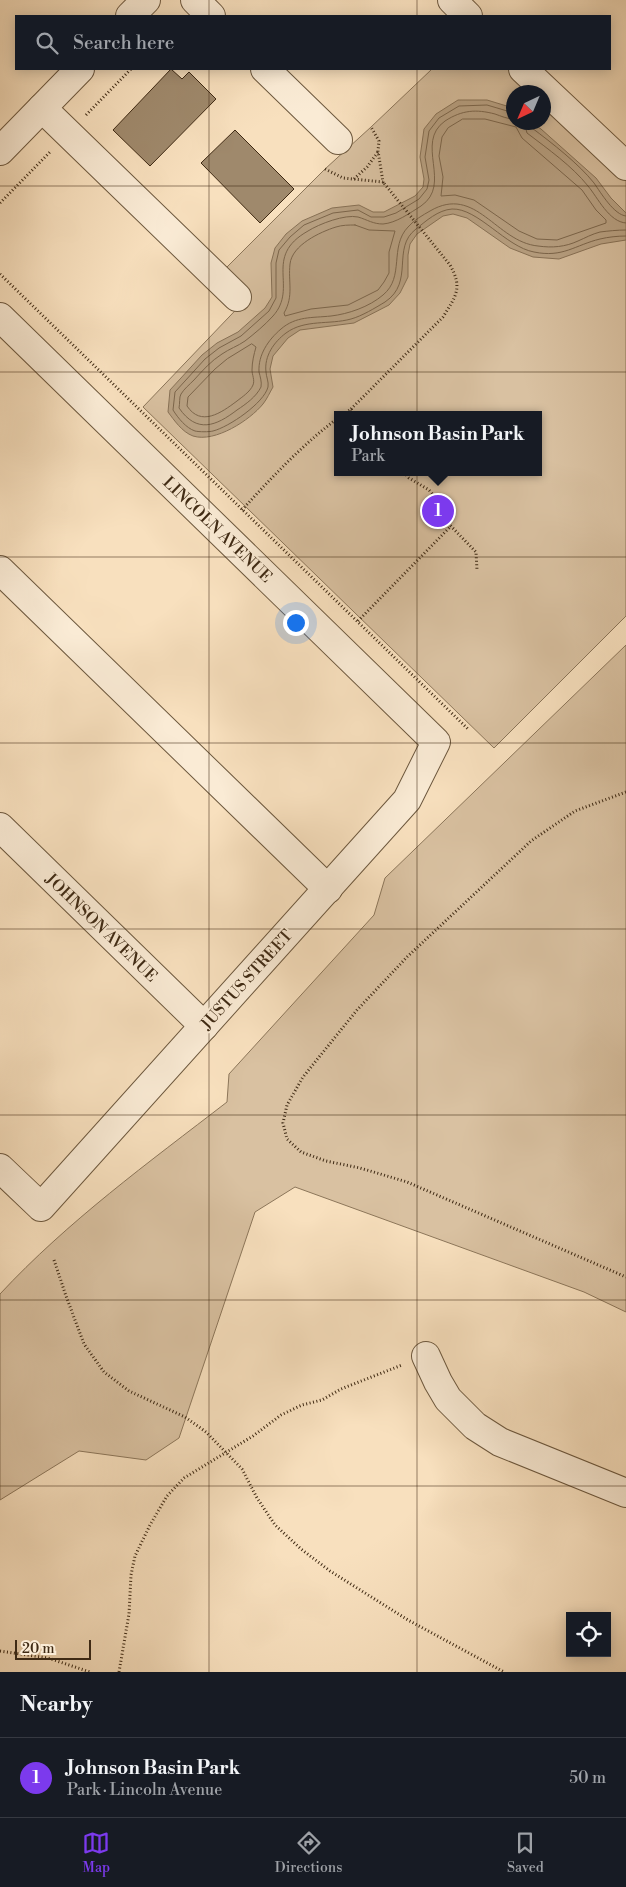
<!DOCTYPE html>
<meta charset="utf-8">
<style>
:root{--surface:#171b24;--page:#242831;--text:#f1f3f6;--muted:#9ea1a6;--line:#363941;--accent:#7c3aed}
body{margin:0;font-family:"Libre Bodoni",serif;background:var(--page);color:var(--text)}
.controls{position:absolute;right:15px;bottom:15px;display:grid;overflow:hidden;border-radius:0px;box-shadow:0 2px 12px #0003}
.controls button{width:45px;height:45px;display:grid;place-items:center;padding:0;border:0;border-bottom:1px solid var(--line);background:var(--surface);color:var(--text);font:25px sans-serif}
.compass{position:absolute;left:506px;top:85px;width:45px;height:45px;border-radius:50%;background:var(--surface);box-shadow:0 2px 12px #0003;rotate:224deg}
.scale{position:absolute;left:15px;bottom:12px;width:76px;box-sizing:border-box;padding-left:5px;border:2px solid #3f2a14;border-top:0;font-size:14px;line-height:18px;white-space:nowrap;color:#3f2a14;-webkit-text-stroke:4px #faebd5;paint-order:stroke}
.you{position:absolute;left:295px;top:622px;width:18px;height:18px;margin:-12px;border:4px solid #fff;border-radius:50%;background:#1a73e8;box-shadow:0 0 0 8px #1a73e833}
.badge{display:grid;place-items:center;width:32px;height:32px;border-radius:50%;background:var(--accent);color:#fff;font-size:16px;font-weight:700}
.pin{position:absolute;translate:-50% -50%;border:2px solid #fff;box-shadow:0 1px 5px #0006}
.popup{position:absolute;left:334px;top:411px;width:208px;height:65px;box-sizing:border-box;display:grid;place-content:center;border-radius:0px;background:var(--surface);filter:drop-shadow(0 1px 4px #0005);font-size:16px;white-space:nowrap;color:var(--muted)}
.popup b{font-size:19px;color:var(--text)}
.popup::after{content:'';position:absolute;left:50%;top:100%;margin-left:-10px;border:10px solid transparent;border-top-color:var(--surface)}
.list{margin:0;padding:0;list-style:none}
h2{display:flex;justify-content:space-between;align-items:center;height:65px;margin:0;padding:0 20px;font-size:21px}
h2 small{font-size:16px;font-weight:400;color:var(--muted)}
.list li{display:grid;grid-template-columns:32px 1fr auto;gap:15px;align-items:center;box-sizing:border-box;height:80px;padding:0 20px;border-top:1px solid var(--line)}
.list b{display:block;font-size:19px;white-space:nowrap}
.list p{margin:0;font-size:16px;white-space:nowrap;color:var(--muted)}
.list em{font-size:16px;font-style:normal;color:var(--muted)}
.icon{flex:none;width:28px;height:28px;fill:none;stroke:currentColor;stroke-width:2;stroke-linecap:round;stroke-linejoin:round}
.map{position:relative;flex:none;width:626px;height:1672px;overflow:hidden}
.search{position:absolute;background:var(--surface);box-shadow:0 2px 12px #0003;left:15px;right:15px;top:15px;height:55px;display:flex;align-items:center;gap:12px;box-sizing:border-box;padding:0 18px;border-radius:0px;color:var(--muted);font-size:19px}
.sheet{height:145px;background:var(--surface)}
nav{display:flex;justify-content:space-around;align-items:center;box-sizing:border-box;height:70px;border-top:1px solid var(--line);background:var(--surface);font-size:14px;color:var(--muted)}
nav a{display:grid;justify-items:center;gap:2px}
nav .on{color:var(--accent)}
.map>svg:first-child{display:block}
</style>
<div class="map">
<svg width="626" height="1672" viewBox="0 0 626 1672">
<rect width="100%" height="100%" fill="#f8e0be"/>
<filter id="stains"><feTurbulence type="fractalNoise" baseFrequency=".004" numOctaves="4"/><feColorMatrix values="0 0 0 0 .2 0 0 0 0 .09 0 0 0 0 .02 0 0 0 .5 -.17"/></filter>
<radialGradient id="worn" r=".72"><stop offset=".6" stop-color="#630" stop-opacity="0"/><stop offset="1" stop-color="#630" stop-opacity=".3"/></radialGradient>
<g fill="#d9c1a1" stroke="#8c765a" fill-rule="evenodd">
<path d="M432 69H520L626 175V616L494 748 143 407 251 294 226 268 325 169 371 127ZM514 92H544V122H514ZM338 415H538V472H338Z"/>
<path d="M626 645V1312L584 1292 295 1187 255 1212 179 1438 146 1460 79 1451 0 1500V1294C68 1221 148 1163 227 1102L229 1074 374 915 385 878Z"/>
</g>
<path fill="#b9a284" stroke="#887257" d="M458 100H487L510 107 513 109 514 122 532 123 541 129 596 178 611 198 626 213V240L601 244 559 259 533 257 510 248 467 218 453 214 443 216 417 234 410 244 408 255V277L400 293 389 305 354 323 300 330 288 338 273 356 270 369 273 387C270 392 267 399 263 404 250 420 215 443 193 436 182 432 174 420 168 412L170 390 202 355 217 343 238 332 265 308 272 297 271 263 275 248 286 234 302 221 332 208 359 205 373 212H384L415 196 423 187 424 179 420 157 424 129 436 114Z"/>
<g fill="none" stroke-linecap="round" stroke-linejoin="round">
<g stroke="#7c664c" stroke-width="1">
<path d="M514 113 487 105 459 106 439 118 429 131 425 157 429 180 427 189 419 199 396 213 384 217H371L358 210 333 213 304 225 290 237 279 250 276 263V298L269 311 241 336 219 348 205 359 175 392 173 410C178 418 186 428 195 431 199 432 209 432 213 431 229 427 264 403 268 387 269 382 266 376 266 372 264 356 274 342 286 333 305 319 329 325 351 319 362 316 375 308 385 302 415 282 391 248 416 229 426 221 438 210 452 209 478 208 506 247 534 252 563 258 575 245 600 239 608 237 618 236 626 236"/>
<path d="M463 119H485L516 127 522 138 582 190 596 210 606 220V223L557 240 537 239 519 231 474 200 455 195 441 196 443 177 439 156 442 137 448 128Z"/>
<path d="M514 119C507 119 501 116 495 114 476 109 462 110 445 121 414 143 453 184 421 206 410 213 396 223 383 224 373 224 368 220 358 217 345 214 319 224 308 231 262 257 299 287 273 316 265 325 254 334 245 341 238 346 229 349 222 354 211 361 203 370 194 380 190 384 184 389 181 394 179 397 180 404 179 408 197 434 216 426 237 410 246 404 256 397 261 387 262 382 260 376 259 372 258 355 268 340 281 329 296 316 312 318 331 316 348 314 369 307 383 295 405 277 389 247 408 227 414 220 423 215 430 211 476 184 496 242 538 246 552 248 565 247 578 241 585 238 592 234 600 232 608 231 617 230 626 230"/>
<path d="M524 122 527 133C548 149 572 166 588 186 598 198 609 222 626 223"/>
<path d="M530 122 532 128C552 143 579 164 594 183 601 193 614 215 626 216"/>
<path d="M355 225 369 230 395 231 389 252V273L384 282 378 290 348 305 311 309 285 316 284 313C294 296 288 282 290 264 292 245 320 232 336 227 342 225 349 225 355 225Z"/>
<path d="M252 344 256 347C254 354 252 362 252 370 252 375 255 380 253 385 250 392 242 397 237 401 221 413 201 427 187 406L188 397 215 369 227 359Z"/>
</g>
</g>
<g fill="#9f896c" stroke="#3f2a14">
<path d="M171 69 182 79 189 72 216 99 150 166 113 130Z"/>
<path d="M235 130 294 189 260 223 201 163Z"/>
</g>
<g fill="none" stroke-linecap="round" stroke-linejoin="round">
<g stroke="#6d583e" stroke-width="30">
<g id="minor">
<path d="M195 0 211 16"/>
<path d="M452 0 468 16"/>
<path d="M130 16 146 0"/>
<path d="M265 69 338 140"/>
<path d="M523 69 626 166"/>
<path d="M42 108 237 297"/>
<path d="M0 151 80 69"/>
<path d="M0 317 436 742 407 800 41 1207 0 1168"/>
<path d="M0 570 328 889"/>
<path d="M0 827 204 1026"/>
<path d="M426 1356 438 1382 448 1399 475 1426 500 1442 626 1493"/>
</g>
</g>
<g stroke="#3f2a14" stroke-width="3" stroke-dasharray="1 2.5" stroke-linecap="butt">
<path d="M86 115 131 69"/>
<path d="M325 169 343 178 383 182 378 151 379 141 371 127"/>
<path d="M354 179 367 167 378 152"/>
<path d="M0 203 50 152"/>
<path d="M0 274 468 729"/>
<path d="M351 409 443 317C456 296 463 288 450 265L383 182"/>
<path d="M343 415 351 409 356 415"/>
<path d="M404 472 409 478 429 490 435 497 439 510 444 519 476 552 477 570"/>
<path d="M242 510C272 477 302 445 338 418"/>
<path d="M358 621 451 526"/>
<path d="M626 792 575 811 531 841 407 957 357 1010 303 1077 287 1105 283 1123 287 1139 301 1152 326 1161 360 1168 407 1182 626 1277"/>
<path d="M54 1260 66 1296 84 1344 104 1372 129 1391 185 1417 206 1432 242 1469 257 1498 275 1525 301 1549 330 1571 408 1620 504 1672"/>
<path d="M0 1651 48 1658 90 1672"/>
<path d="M119 1672 129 1614 131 1575 135 1556 150 1525 167 1496 184 1478 253 1436 281 1415 302 1405 322 1400 341 1389 402 1365"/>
</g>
<use href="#minor" stroke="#faebd5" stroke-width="28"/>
</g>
<path fill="none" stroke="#3f2a14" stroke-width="1" stroke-opacity="0.55" d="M209 0V16M417 0V16M209 69V1672M417 69V1672M0 186H626M0 372H626M0 557H626M0 743H626M0 929H626M0 1115H626M0 1300H626M0 1486H626"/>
<g text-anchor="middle" stroke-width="4" stroke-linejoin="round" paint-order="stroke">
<g font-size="16" fill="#3f2a14" stroke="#faebd5">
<text transform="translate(218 529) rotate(44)" y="6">LINCOLN AVENUE</text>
<text transform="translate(102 927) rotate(44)" y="6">JOHNSON AVENUE</text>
<text transform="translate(246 979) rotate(-48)" y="6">JUSTUS STREET</text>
</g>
</g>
<rect width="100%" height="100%" filter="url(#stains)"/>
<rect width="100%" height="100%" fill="url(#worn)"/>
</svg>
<div class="controls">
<button><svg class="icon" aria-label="locate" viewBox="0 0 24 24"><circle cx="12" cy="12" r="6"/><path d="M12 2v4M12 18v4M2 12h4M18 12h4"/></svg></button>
</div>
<svg class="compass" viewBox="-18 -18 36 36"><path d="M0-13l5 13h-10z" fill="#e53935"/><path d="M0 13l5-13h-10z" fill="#9ea1a6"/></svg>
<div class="scale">20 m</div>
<div class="you"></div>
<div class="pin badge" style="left:438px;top:511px">1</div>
<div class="popup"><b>Johnson Basin Park</b>Park</div>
<div class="search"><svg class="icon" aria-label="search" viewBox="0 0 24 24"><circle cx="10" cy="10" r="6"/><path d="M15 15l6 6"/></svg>Search here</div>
</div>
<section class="sheet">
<h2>Nearby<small></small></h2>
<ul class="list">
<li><span class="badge">1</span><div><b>Johnson Basin Park</b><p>Park · Lincoln Avenue</p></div><em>50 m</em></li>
</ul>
</section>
<nav>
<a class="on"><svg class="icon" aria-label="map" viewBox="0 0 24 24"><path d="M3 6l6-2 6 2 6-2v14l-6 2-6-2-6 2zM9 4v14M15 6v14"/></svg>Map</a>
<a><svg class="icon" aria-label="directions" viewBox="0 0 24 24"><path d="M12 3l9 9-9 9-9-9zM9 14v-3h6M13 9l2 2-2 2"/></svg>Directions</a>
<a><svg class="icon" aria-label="saved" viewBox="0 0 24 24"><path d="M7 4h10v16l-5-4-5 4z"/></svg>Saved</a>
</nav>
